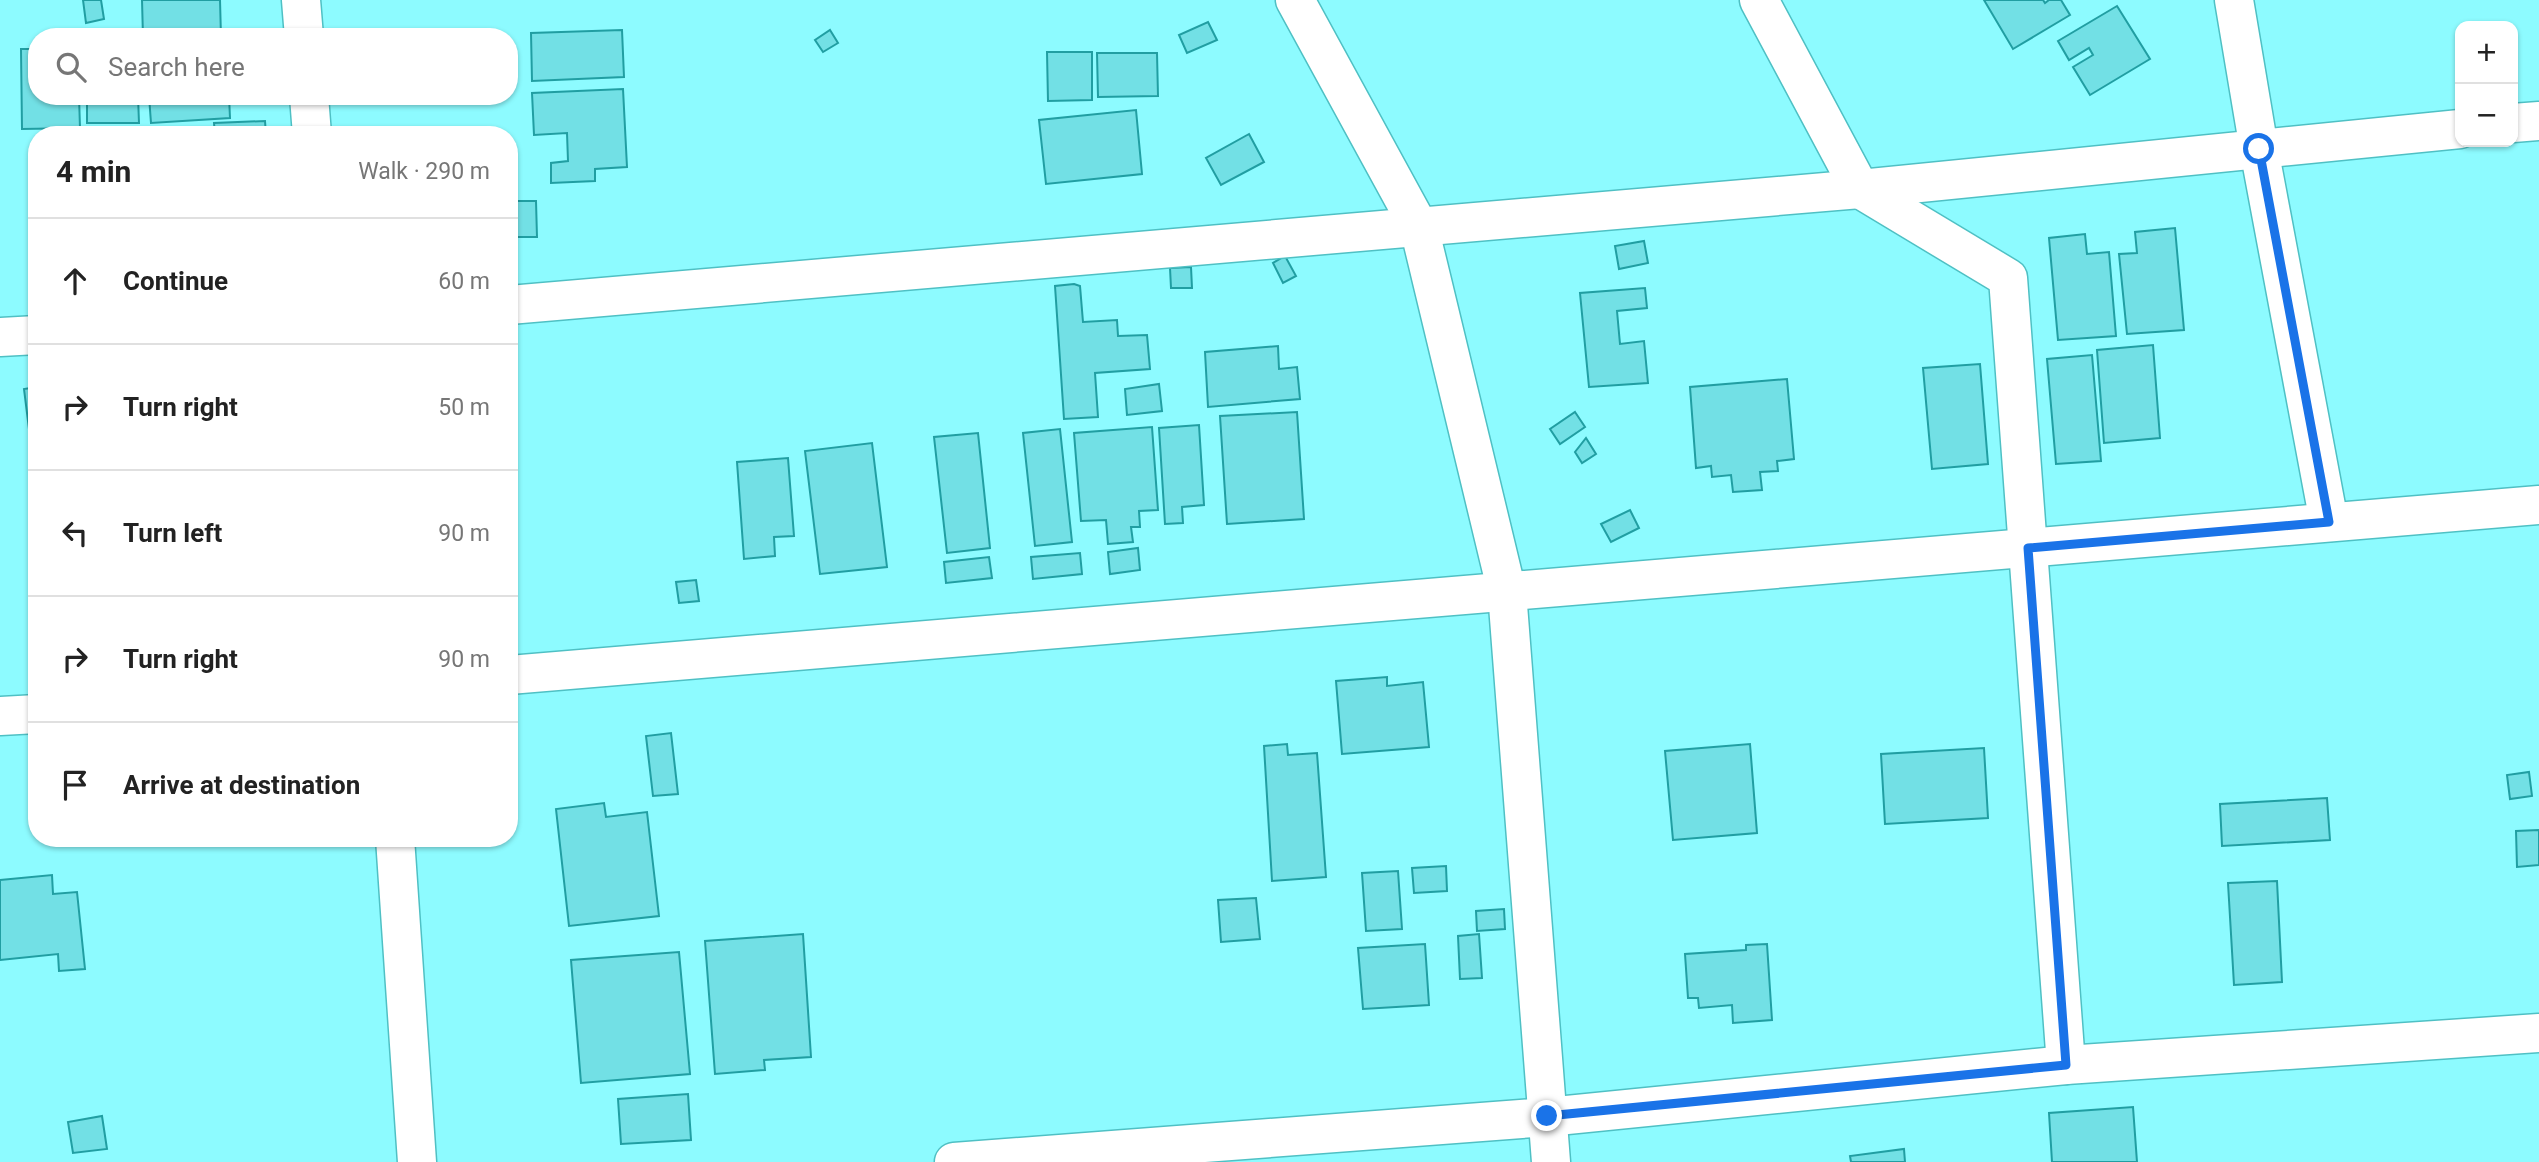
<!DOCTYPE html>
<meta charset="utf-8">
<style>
:root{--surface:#fff;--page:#f6f6f6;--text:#222;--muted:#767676;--line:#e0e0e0}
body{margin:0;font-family:Roboto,sans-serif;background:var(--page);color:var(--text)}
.controls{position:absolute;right:21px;top:21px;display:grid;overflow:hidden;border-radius:14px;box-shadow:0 2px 5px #0004}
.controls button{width:63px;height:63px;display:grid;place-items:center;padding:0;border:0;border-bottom:2px solid var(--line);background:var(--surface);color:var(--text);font:35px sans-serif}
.stop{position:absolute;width:21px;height:21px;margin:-16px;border:5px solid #1a73e8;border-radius:50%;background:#fff}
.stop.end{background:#1a73e8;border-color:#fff;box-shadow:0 2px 7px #0008}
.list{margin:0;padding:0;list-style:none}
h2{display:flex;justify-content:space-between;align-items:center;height:91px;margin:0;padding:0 28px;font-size:30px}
h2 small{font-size:23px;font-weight:400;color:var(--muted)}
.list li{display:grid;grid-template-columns:46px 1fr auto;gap:21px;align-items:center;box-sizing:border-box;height:126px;padding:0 28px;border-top:2px solid var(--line)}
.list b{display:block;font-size:26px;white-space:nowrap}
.list em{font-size:23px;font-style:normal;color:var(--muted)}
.icon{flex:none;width:38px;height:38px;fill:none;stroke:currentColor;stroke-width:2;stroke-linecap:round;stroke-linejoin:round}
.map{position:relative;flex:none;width:2539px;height:1162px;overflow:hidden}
.search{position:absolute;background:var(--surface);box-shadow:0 2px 5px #0004;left:28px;top:28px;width:490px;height:77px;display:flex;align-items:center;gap:18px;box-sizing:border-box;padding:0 24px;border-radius:28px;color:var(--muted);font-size:26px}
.panel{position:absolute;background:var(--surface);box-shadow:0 2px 5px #0004;left:28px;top:126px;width:490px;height:721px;border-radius:28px}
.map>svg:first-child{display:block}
</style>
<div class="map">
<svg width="2539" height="1162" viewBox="0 0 2539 1162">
<rect width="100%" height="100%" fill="#8dfbff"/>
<g fill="#72e0e5" stroke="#219ea2" stroke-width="2">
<path d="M83 0H101L104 19 86 23Z"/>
<path d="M142 0H220L221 37H143Z"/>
<path d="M1984 0H2043L2045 3 2049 0H2061L2070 15 2013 49Z"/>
<path d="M2117 6 2150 59 2090 95 2073 67 2093 55 2089 48 2069 60 2058 41Z"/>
<path d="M1208 22 1217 40 1187 53 1179 35Z"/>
<path d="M622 30 624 77 532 81 531 33Z"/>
<path d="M830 30 838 43 823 52 815 40Z"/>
<path d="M21 49H37V96H79L80 128 22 129Z"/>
<path d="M1047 52H1092V100L1048 101Z"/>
<path d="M1097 53H1157L1158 96 1098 97Z"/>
<path d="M623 89 627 167 595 169V181L551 183V163L568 161 567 133 534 135 532 93Z"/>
<path d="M87 96H138L139 123H87Z"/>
<path d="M149 96H229L230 118 151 123Z"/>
<path d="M1136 110 1142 174 1046 184 1039 120Z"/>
<path d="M265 121 266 135H215L214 123Z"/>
<path d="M1249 134 1264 162 1221 185 1206 158Z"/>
<path d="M509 201H536L537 237H509Z"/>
<path d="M2175 228 2184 330 2127 334 2119 254 2137 253 2135 232Z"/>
<path d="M2085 234 2087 254 2109 252 2116 336 2058 340 2049 238Z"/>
<path d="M1644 241 1648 263 1619 269 1615 246Z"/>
<path d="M1285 256 1296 276 1283 283 1273 263Z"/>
<path d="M1191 267 1192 288H1171L1170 268Z"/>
<path d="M1074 284 1080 286 1083 322 1117 320 1118 336 1147 335 1150 369 1095 373 1098 417 1064 419 1055 286Z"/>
<path d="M1645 288 1647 308 1617 311 1620 344 1644 341 1648 383 1589 387 1580 293Z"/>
<path d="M2153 345 2160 438 2104 443 2097 350Z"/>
<path d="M1278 346 1279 369 1297 367 1300 399 1208 407 1205 352Z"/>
<path d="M2092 355 2101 461 2056 464 2047 359Z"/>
<path d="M1980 364 1988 464 1932 469 1923 368Z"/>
<path d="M1787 379 1794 459 1777 461 1778 471 1760 472 1762 490 1733 492 1731 475 1712 477 1711 466 1696 468 1690 387Z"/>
<path d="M1159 384 1162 411 1127 415 1125 389Z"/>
<path d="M37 387V461H33L24 389Z"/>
<path d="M1297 412 1304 519 1227 524 1220 416Z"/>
<path d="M1575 412 1585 427 1560 444 1550 429Z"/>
<path d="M1199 425 1204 505 1182 507 1183 523 1165 524 1159 428Z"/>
<path d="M1152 427 1158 510 1139 511 1140 527H1131L1133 542 1108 544 1106 520 1081 521 1074 433Z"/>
<path d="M1060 429 1072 542 1035 546 1023 433Z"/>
<path d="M978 433 990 548 947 553 934 437Z"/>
<path d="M1586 438 1596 454 1582 463 1575 452Z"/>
<path d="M872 443 887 567 820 574 805 451Z"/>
<path d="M788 458 794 536 774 537 775 556 744 559 737 462Z"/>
<path d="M1630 510 1639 528 1611 542 1601 524Z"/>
<path d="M1138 548 1140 570 1110 574 1108 552Z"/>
<path d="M1080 553 1082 574 1033 579 1031 557Z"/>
<path d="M989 557 992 578 946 583 944 562Z"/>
<path d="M696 580 699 601 679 603 676 582Z"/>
<path d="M1387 677V686L1423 682 1429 747 1342 754 1336 681Z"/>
<path d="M671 733 678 794 653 796 646 736Z"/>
<path d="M1287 744 1288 755 1317 753 1326 877 1272 881 1264 746Z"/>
<path d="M1750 744 1757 833 1673 840 1665 751Z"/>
<path d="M1984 748 1988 818 1885 824 1881 754Z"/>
<path d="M2529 772 2532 796 2510 799 2507 775Z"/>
<path d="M2327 798 2330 840 2222 846 2220 804Z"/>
<path d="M604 803 606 817 647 812 659 916 569 926 556 809Z"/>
<path d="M2539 830V865L2517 867 2516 831Z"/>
<path d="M1446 866 1447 891 1414 893 1412 868Z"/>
<path d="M1398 871 1402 929 1366 931 1362 873Z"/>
<path d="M52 875 53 894 77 892 85 969 59 971 58 954 0 960V880Z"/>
<path d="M2277 881 2282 982 2234 985 2228 883Z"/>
<path d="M1256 898 1260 939 1221 942 1218 900Z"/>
<path d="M1504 909 1505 929 1477 931 1476 911Z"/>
<path d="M803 934 811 1057 764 1060 765 1070 715 1074 705 941Z"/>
<path d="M1479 934 1482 978 1460 979 1458 936Z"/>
<path d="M1425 944 1429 1005 1363 1009 1358 948Z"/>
<path d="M1767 944 1772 1020 1733 1023 1732 1005 1699 1008 1698 998H1688L1685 954 1746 950V945Z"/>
<path d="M679 952 690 1074 581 1083 571 960Z"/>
<path d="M688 1094 691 1140 621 1144 618 1099Z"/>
<path d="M2133 1107 2137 1162H2052L2049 1113Z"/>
<path d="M102 1116 107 1149 73 1153 68 1122Z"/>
<path d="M1904 1149 1905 1162H1851L1850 1156Z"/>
</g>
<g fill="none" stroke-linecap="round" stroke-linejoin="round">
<g stroke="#4fc0c4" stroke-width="41">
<g id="minor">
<path d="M301 0 304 37"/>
<path d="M1295 0 1419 227 1507 592 1551 1162"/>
<path d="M1759 0 1860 189 2008 278 2066 1065"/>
<path d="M2234 0 2259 149 2329 522"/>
<path d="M309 96 312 135"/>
<path d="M2513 123 2539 121"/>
<path d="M509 305 1860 189 2460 129"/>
<path d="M0 337 37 335"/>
<path d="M509 675 2539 505"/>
<path d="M0 716 37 714"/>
<path d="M395 838 417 1162"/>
<path d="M954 1162 1547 1117 2066 1065 2539 1033"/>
</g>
</g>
<use href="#minor" stroke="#fff" stroke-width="38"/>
</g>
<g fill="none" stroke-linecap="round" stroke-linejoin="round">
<path stroke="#1a73e8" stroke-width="9" d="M1547 1116 2066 1065 2028 548 2329 522 2259 149"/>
</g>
</svg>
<div class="controls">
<button>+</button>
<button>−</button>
</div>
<div class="stop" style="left:2259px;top:149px"></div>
<div class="stop end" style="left:1547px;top:1116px"></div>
<div class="search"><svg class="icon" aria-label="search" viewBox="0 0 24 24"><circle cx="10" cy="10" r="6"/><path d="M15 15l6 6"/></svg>Search here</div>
<section class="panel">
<h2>4 min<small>Walk · 290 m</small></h2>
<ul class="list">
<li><svg class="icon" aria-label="ahead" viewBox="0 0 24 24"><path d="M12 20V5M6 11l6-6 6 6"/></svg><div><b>Continue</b></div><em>60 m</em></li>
<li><svg class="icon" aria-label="right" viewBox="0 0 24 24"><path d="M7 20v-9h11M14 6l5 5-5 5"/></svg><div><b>Turn right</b></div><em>50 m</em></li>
<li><svg class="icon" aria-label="left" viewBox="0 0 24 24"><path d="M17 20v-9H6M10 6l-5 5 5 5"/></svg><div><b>Turn left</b></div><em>90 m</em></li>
<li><svg class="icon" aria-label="right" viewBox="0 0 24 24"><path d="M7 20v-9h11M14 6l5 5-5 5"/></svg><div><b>Turn right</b></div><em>90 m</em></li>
<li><svg class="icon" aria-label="arrive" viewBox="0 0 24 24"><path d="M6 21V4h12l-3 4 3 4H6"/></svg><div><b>Arrive at destination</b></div></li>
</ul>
</section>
</div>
